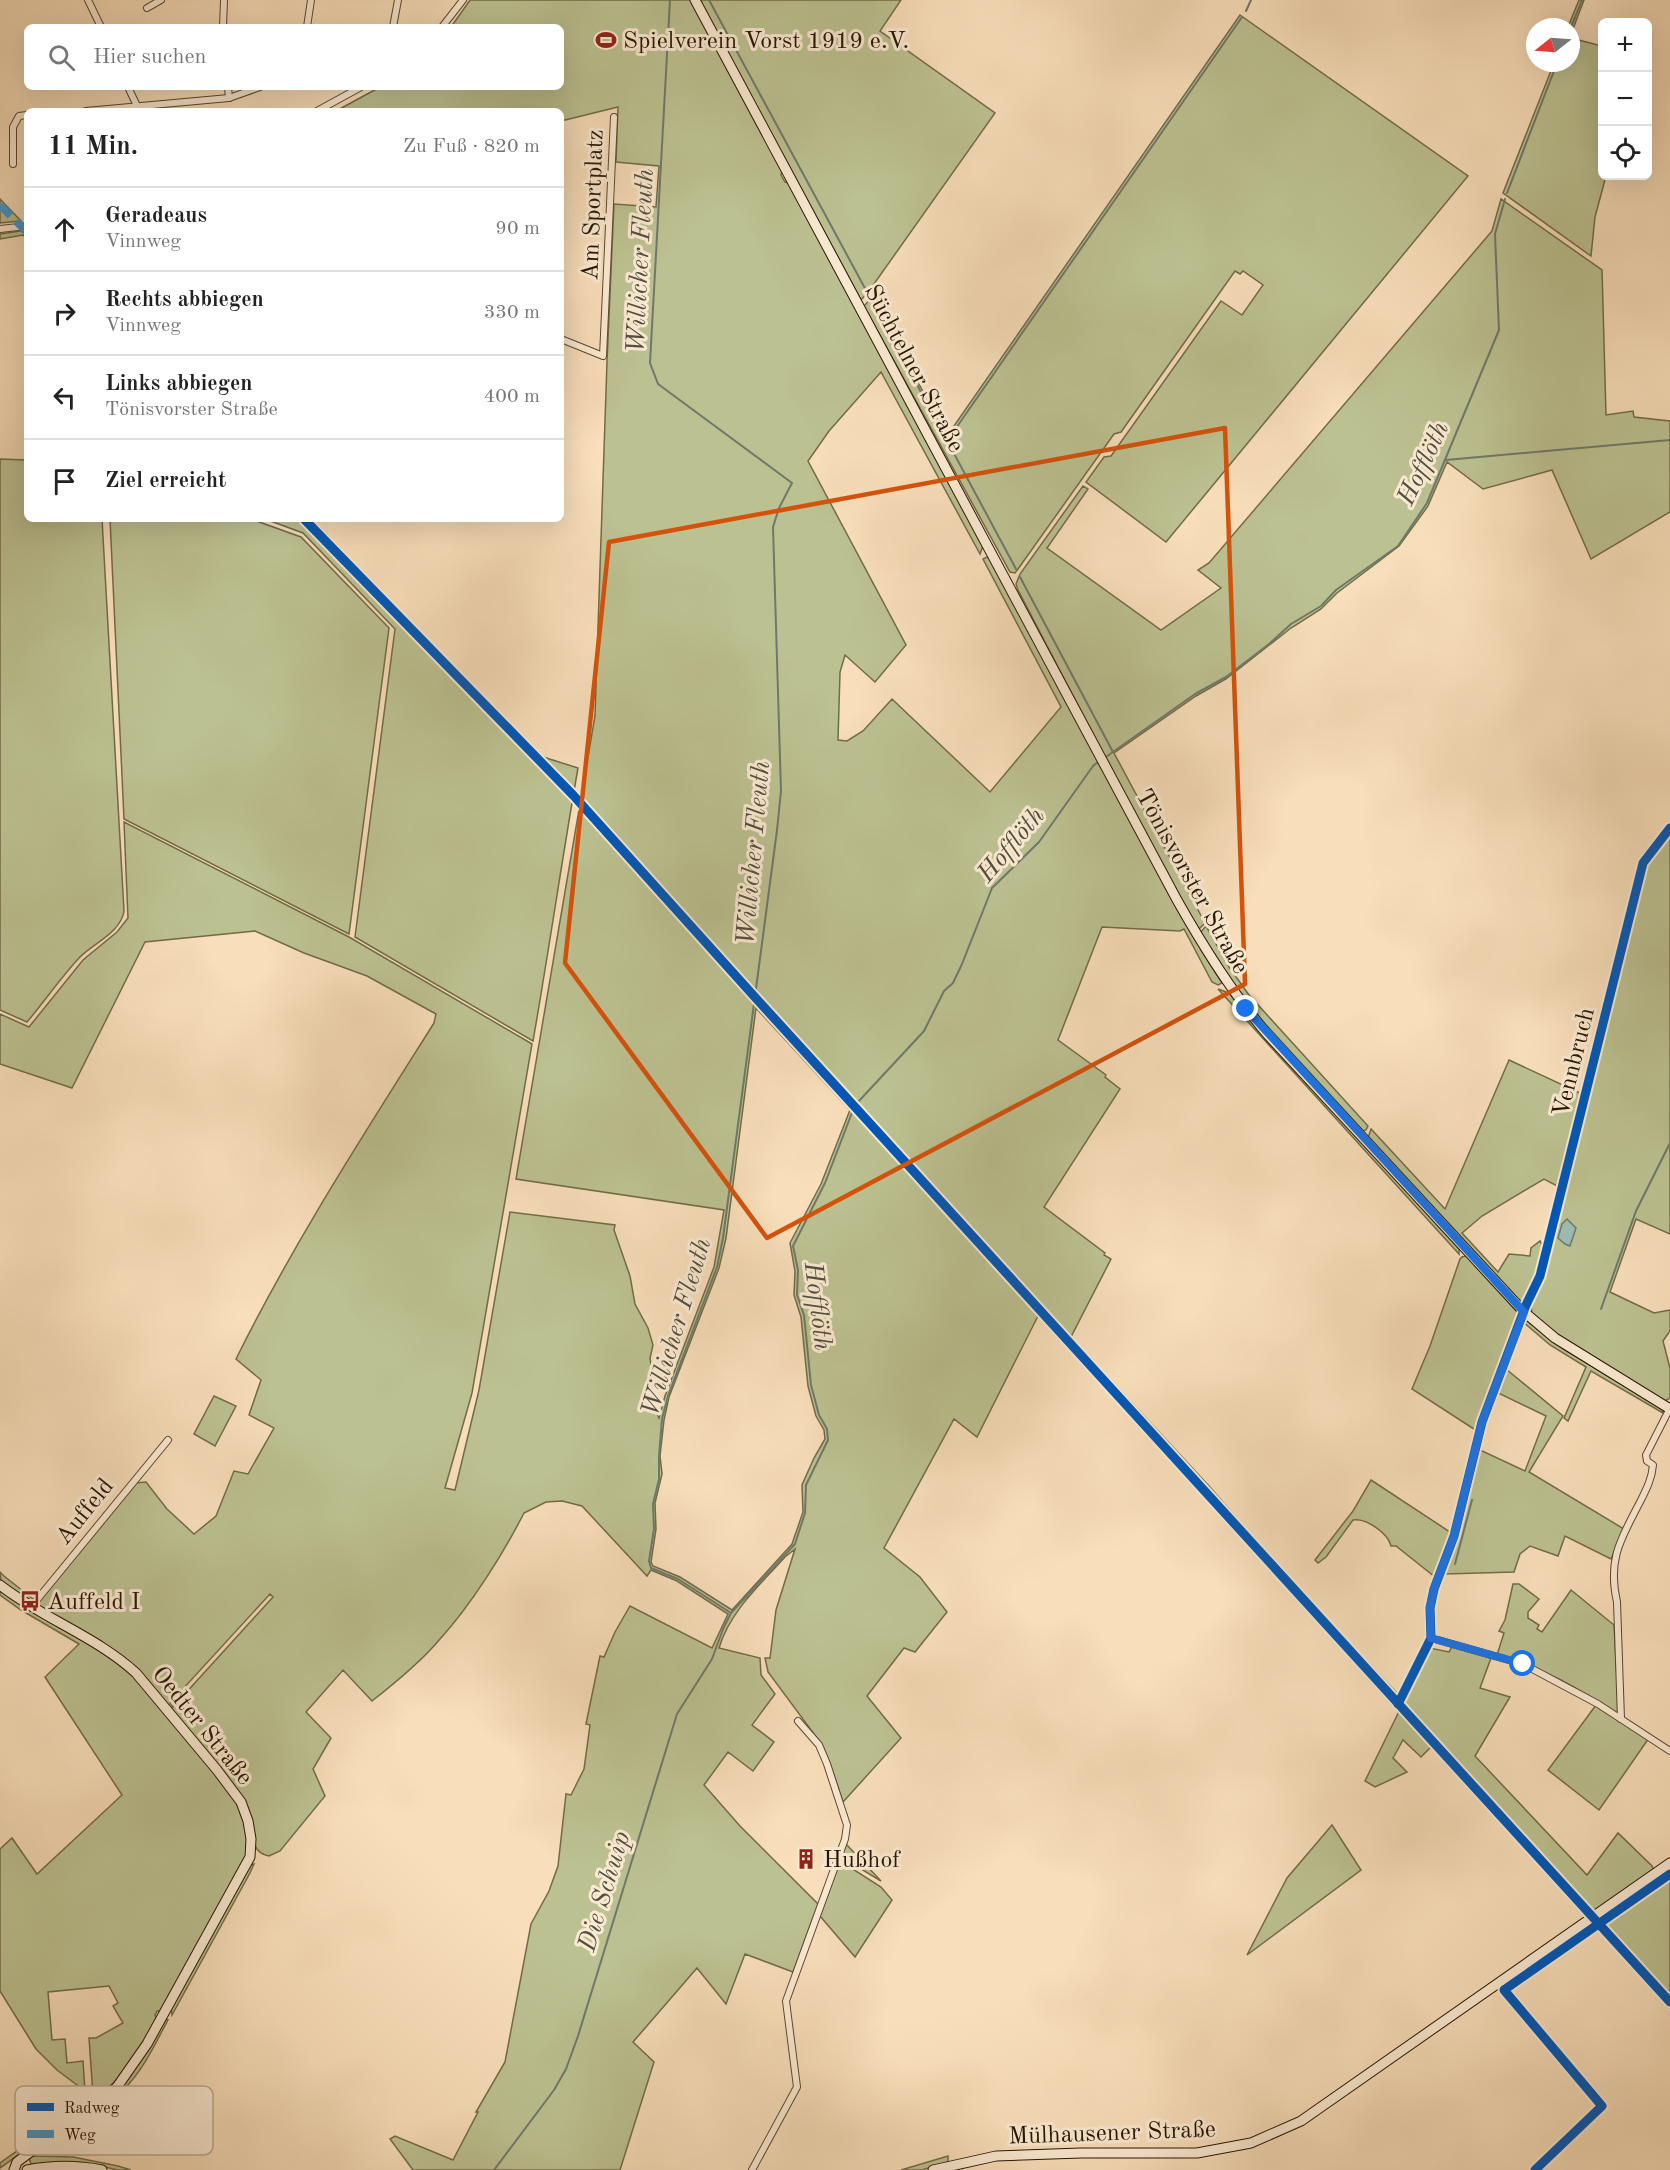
<!DOCTYPE html>
<html lang="de">
<meta charset="utf-8">
<style>
:root{--surface:#fff;--page:#f2f2f2;--text:#222;--muted:#767676;--line:#e0e0e0}
body{margin:0;font-family:"Old Standard TT",serif;background:var(--page);color:var(--text)}
.controls{position:absolute;right:18px;top:18px;display:grid;overflow:hidden;border-radius:9px;box-shadow:0 6px 24px #0002}
.controls button{width:54px;height:54px;display:grid;place-items:center;padding:0;border:0;border-bottom:2px solid var(--line);background:var(--surface);color:var(--text);font:30px sans-serif}
.compass{position:absolute;left:1526px;top:18px;width:54px;height:54px;border-radius:50%;background:var(--surface);box-shadow:0 6px 24px #0002;rotate:253deg}
.stop{position:absolute;width:18px;height:18px;margin:-14px;border:4px solid #1a73e8;border-radius:50%;background:#fff}
.stop.end{background:#1a73e8;border-color:#fff;box-shadow:0 2px 6px #0008}
.list{margin:0;padding:0;list-style:none}
h2{display:flex;justify-content:space-between;align-items:center;height:78px;margin:0;padding:0 24px;font-size:26px}
h2 small{font-size:20px;font-weight:400;color:var(--muted)}
.list li{display:grid;grid-template-columns:39px 1fr auto;gap:18px;align-items:center;box-sizing:border-box;height:84px;padding:0 24px;border-top:2px solid var(--line)}
.list b{display:block;font-size:22px;white-space:nowrap}
.list p{margin:0;font-size:20px;white-space:nowrap;color:var(--muted)}
.list em{font-size:20px;font-style:normal;color:var(--muted)}
.icon{flex:none;width:33px;height:33px;fill:none;stroke:currentColor;stroke-width:2;stroke-linecap:round;stroke-linejoin:round}
.map{position:relative;flex:none;width:1670px;height:2170px;overflow:hidden}
.search{position:absolute;background:var(--surface);box-shadow:0 6px 24px #0002;left:24px;top:24px;width:540px;height:66px;display:flex;align-items:center;gap:15px;box-sizing:border-box;padding:0 21px;border-radius:9px;color:var(--muted);font-size:22px}
.panel{position:absolute;background:var(--surface);box-shadow:0 6px 24px #0002;left:24px;top:108px;width:540px;height:414px;border-radius:9px}
.map>svg:first-child{display:block}
</style>
<div class="map">
<svg width="1670" height="2170" viewBox="0 0 1670 2170">
<rect width="100%" height="100%" fill="#f8deba"/>
<filter id="stains"><feTurbulence type="fractalNoise" baseFrequency=".00333" numOctaves="4"/><feColorMatrix values="0 0 0 0 .2 0 0 0 0 .09 0 0 0 0 .02 0 0 0 .5 -.17"/></filter>
<radialGradient id="worn" r=".72"><stop offset=".6" stop-color="#630" stop-opacity="0"/><stop offset="1" stop-color="#630" stop-opacity=".3"/></radialGradient>
<g fill="#bcc191" stroke="#726b48" stroke-width="1.5" fill-rule="evenodd">
<path d="M470 0H692L783 169 781 175 785 182 790 183 983 546 980 554 881 372 829 431 808 461 906 645 875 682 845 655 840 672 838 740 847 741 863 731 892 699 990 792 1061 707 983 559 987 557 991 559 1104 755 1018 590 1016 584 1020 574 1083 486 1088 489 1047 548 1161 630 1221 588 1198 570 1209 563 1492 231 1501 199 1602 270 1606 415 1633 411 1634 417 1670 421V512L1591 559 1552 470 1483 489 1447 462 1428 506 1399 546 1337 593 1321 609 1291 628 1226 679 1196 696 1114 753 1205 923 1198 930 1201 950 1222 983 1218 985 1212 982 1184 929 1180 931 1102 927 1058 1040 1106 1075 1105 1077 1120 1089 1044 1207 1105 1253 1104 1255 1111 1259 1071 1337 1209 1486 1291 1581 1397 1693 1391 1704 1044 1320 1038 1316 977 1437 954 1419 884 1548 920 1577 947 1612 915 1652 904 1648 867 1696 901 1738 843 1802 831 1766 823 1746 768 1672 765 1658H770L776 1610 795 1549 785 1557C760 1585 730 1611 719 1648L760 1658 761 1675 775 1694 752 1725 774 1742 753 1771 728 1752 704 1785 740 1826 818 1904 793 1972 745 1954 726 2004 697 1968 633 2042 654 2062 620 2170H413L390 2139 395 2136 453 2160 478 2112H476L505 2062 531 1924 549 1891 558 1866 566 1794 571 1795 584 1769 590 1725 586 1724 600 1656 604 1657 615 1632 630 1606 712 1648 728 1614 677 1581 651 1570 647 1576 582 1506 562 1501 546 1502 524 1513C503 1554 471 1605 440 1639 421 1662 395 1683 372 1701L343 1670 306 1712 331 1738 313 1769 325 1796 280 1851 269 1856C251 1853 252 1834 250 1819L139 1673 36 1605 135 1483 146 1482 167 1509 194 1534 216 1516 234 1471 248 1474 274 1428 249 1415 261 1380 236 1359C294 1242 364 1134 434 1023L436 1014 367 976 304 953 255 931 145 942 72 1088 0 1064V1014L29 1027 83 960 117 932 128 918 124 822 349 937 532 1044 472 1393 445 1488 455 1490 479 1390 510 1212 615 1225 614 1230 630 1276 635 1304 648 1328 653 1345 650 1358 653 1379 652 1402 659 1418 665 1396 714 1267 724 1210 516 1179 595 716 607 362 614 204 656 207 659 166 616 162 618 107 561 121V111H336L380 87H561V27H451ZM756 1008 850 1110 821 1184 790 1243 795 1271 794 1295 801 1317 808 1386 816 1416 824 1430 825 1439 814 1458 802 1485 803 1512 792 1544 732 1610 680 1577 653 1566 651 1562 656 1529 655 1503 662 1474 660 1456 664 1420 669 1397 719 1268 726 1238ZM270 1594 273 1597 173 1707 170 1703Z"/>
<path d="M700 0H901L880 31 995 113 869 291 861 300Z"/>
<path d="M1579 0H1584L1571 34V27H1568Z"/>
<path d="M1240 15 1468 176 1166 542 1086 482 1104 457 1111 456 1221 301 1242 315 1263 285 1243 271 1240 274 1235 271 1121 432 1114 434 1018 569 1015 573 1010 572 864 306 872 297 947 436Z"/>
<path d="M1571 38 1602 46V176H1606L1595 217 1591 256 1503 193 1554 63H1571Z"/>
<path d="M0 199 21 221 0 223Z"/>
<path d="M27 230V239L23 235 0 239V234Z"/>
<path d="M0 459 27 460V519H102L124 911C121 932 94 943 80 957 61 977 45 1001 27 1022L0 1010Z"/>
<path d="M110 519H251L301 537 389 628 349 934 124 819Z"/>
<path d="M265 519H311L540 756 578 768C562 859 549 950 533 1041L355 937 395 629 303 533Z"/>
<path d="M1670 832V1234L1636 1219 1610 1292 1654 1313 1670 1310V1331L1663 1341 1670 1368V1398L1665 1401 1566 1342 1533 1316C1527 1302 1538 1286 1544 1272L1644 866Z"/>
<path d="M1206 926 1229 967 1249 995 1368 1126 1366 1130 1363 1131 1247 1004 1200 933Z"/>
<path d="M1218 989 1229 993 1264 1035 1459 1249V1254Z"/>
<path d="M1509 1060 1582 1094 1559 1187 1544 1179 1482 1216 1462 1233 1498 1272 1509 1254 1530 1256 1531 1248 1540 1241 1544 1249 1538 1271 1523 1303 1518 1301 1368 1138 1371 1129 1445 1209Z"/>
<path d="M1466 1256 1520 1315 1477 1431 1412 1389 1430 1346 1460 1259 1462 1257Z"/>
<path d="M1526 1320 1563 1349 1662 1408 1663 1413 1591 1371 1568 1421 1564 1418 1586 1367 1550 1345 1523 1322Z"/>
<path d="M1506 1369 1563 1416 1529 1472 1624 1529 1611 1559 1565 1536 1558 1556 1530 1546 1520 1554 1514 1572 1445 1574 1478 1449 1525 1471 1546 1416 1496 1392Z"/>
<path d="M214 1396 236 1406 215 1446 194 1434Z"/>
<path d="M1371 1480 1450 1532 1435 1577 1396 1546H1391C1388 1533 1366 1518 1353 1520L1326 1557 1318 1563 1315 1560 1353 1511Z"/>
<path d="M0 1572 4 1576 33 1599 30 1602 26 1601 1 1581Z"/>
<path d="M1513 1584H1519L1539 1599 1528 1612V1618L1539 1625 1537 1629 1542 1632 1571 1590 1614 1625 1619 1715C1581 1690 1541 1666 1497 1655L1504 1633 1499 1631 1505 1620Z"/>
<path d="M0 1588 120 1661 135 1677 230 1790 245 1821 249 1843 247 1857 161 2011H157L155 2015 157 2019 131 2064 102 2095H93L89 2038H96L123 2023 113 2006 118 2003 109 1986 48 1992 52 2040 65 2039 67 2063 83 2061 85 2091 57 2070 36 2049 0 1991V1849L12 1838 37 1874 122 1795 45 1677 79 1644 21 1610 0 1595Z"/>
<path d="M1452 1647 1491 1658 1480 1688 1510 1697 1475 1756 1587 1875 1618 1833 1652 1866 1654 1871 1594 1912 1591 1909 1585 1914 1431 1747 1421 1757 1403 1740 1393 1758 1407 1772 1375 1787 1365 1781 1430 1648 1449 1652Z"/>
<path d="M1596 1705 1649 1738 1599 1810 1548 1770Z"/>
<path d="M1332 1825 1361 1870 1247 1955 1287 1878Z"/>
<path d="M846 1844 881 1881 851 1863 843 1854Z"/>
<path d="M254 1864 250 1873 172 2015 171 2008 248 1866Z"/>
<path d="M839 1864H845L881 1887 892 1900 855 1957 820 1916Z"/>
<path d="M1670 1867V1999L1598 1919Z"/>
<path d="M1591 1922H1594L1600 1928 1670 2004V2008L1598 1930 1508 1993 1503 1984Z"/>
<path d="M165 2019 168 2020C155 2044 143 2071 123 2090 97 2116 64 2135 34 2156L73 2157 118 2166 131 2170H118L96 2165 31 2164 29 2158 100 2104Z"/>
<path d="M88 2101 89 2105 0 2168V2163Z"/>
<path d="M948 2156V2162L922 2170H901Z"/>
</g>
<path fill="#9dbcb3" stroke="#6e796b" stroke-width="1.5" d="M1567 1219 1576 1228 1570 1246 1565 1244 1558 1238 1562 1224Z"/>
<g fill="none" stroke-linecap="round" stroke-linejoin="round">
<g stroke="#6e796b" stroke-width="2">
<path d="M670 0 650 363 658 384 792 483 779 508 773 527 781 791 777 830 723 1238 717 1267 668 1396 662 1419 659 1456V1479L653 1504 654 1529 649 1561 651 1568 678 1579 731 1613"/>
<path d="M709 0 867 292"/>
<path d="M1246 11 1251 0"/>
<path d="M1571 27 1582 0"/>
<path d="M1507 193 1557 63"/>
<path d="M871 299 1016 569"/>
<path d="M947 441 1242 17"/>
<path d="M1446 460 1670 440"/>
<path d="M1020 577 1113 752"/>
<path d="M1103 759 1195 694 1226 677 1269 644 1291 624 1321 606 1336 590 1398 546 1427 503 1499 330 1495 234 1505 199"/>
<path d="M1601 1309 1636 1211 1670 1143"/>
<path d="M1455 1564 1472 1500"/>
<path d="M494 2170 554 2090 566 2069 578 2036 677 1714 712 1659 723 1629 731 1613 795 1544 805 1513 806 1485 828 1440 827 1429 819 1415 811 1385 804 1315 797 1295 798 1270 793 1246 825 1183 853 1110 859 1101 924 1031 944 991 953 983 962 964 992 888 1039 842 1093 766 1098 762"/>
</g>
<g stroke="#5c472e" stroke-width="8">
<g id="minor">
<path d="M88 0 101 27"/>
<path d="M147 8 161 0"/>
<path d="M223 27 224 0"/>
<path d="M307 27 311 0"/>
<path d="M393 27 398 0"/>
<path d="M442 27 463 0"/>
<path d="M128 87 138 108"/>
<path d="M228 87 229 98"/>
<path d="M86 111 229 98 260 87"/>
<path d="M317 111 361 87"/>
<path d="M13 164V127L19 116 27 115"/>
<path d="M0 229 27 226"/>
<path d="M561 339 603 356 614 117"/>
<path d="M31 1607 168 1440"/>
<path d="M1431 1638 1523 1664 1598 1704 1670 1751"/>
<path d="M1398 1704 1431 1638 1430 1608 1434 1589 1454 1536 1482 1422 1526 1305 1540 1276 1643 863 1670 828"/>
<path d="M1621 1719 1617 1602C1607 1558 1622 1537 1641 1500 1647 1488 1652 1478 1653 1465L1647 1461 1646 1455 1670 1408"/>
<path d="M1498 1983 1602 2106 1535 2170"/>
<path d="M752 2170 797 2087 786 2001 845 1839 847 1825 827 1764 819 1745 798 1721"/>
</g>
</g>
<g stroke="#281500" stroke-width="11">
<g id="secondary">
<path d="M695 0 1177 900C1204 948 1232 993 1268 1035L1524 1312 1555 1338 1670 1409"/>
<path d="M0 1585C42 1618 97 1637 136 1673L217 1770 241 1802 248 1821 251 1839 250 1857 147 2044 117 2087 17 2162 14 2170"/>
<path d="M27 2170C53 2165 77 2165 102 2170"/>
<path d="M933 2170 996 2156 1081 2153H1197L1251 2143 1301 2121 1670 1863"/>
</g>
</g>
<use href="#minor" stroke="#faead2" stroke-width="6"/>
<use href="#secondary" stroke="#faead2" stroke-width="9"/>
<path stroke="#3d9adc" stroke-width="8" stroke-dasharray="15 8" stroke-linecap="butt" d="M0 205 27 232"/>
<g stroke="#faead2" stroke-width="13">
<g id="cycleway">
<path d="M304 519 573 795 753 995 1670 2002"/>
<path d="M1398 1704 1431 1638 1430 1608 1434 1589 1454 1536 1482 1422 1526 1305 1540 1276 1643 863 1670 828"/>
<path d="M1535 2170 1602 2106 1504 1990 1670 1874"/>
</g>
</g>
<use href="#cycleway" stroke="#0057b8" stroke-width="9"/>
</g>
<g fill="none" stroke-linecap="round" stroke-linejoin="round">
<path stroke="#1a73e8" stroke-width="8" d="M1246 1009 1524 1312 1482 1422 1454 1536 1434 1589 1430 1608 1431 1638 1523 1664"/>
</g>
<path fill="none" stroke="#d5520b" stroke-width="4.5" stroke-linejoin="round" d="M1225 428 1245 984 767 1238 565 963 609 542Z"/>
<defs>
<g id="stadium-bare" transform="scale(1.62)"><path d="M0-5a6.5 5 0 1 0 0 10a6.5 5 0 1 0 0-10ZM-3.5-1.8h7v3.6h-7Z" fill="#8f2418" stroke="#faead2" stroke-width="2.5" paint-order="stroke"/></g>
<g id="bus-bare" transform="scale(1.62)"><path d="M-5-6H5V4H4V6H2V4H-2V6H-4V4H-5ZM-3.5-4V0h7V-4ZM-3.5 1.2v1.5H-2V1.2ZM2 1.2v1.5H3.5V1.2Z" fill="#8f2418" stroke="#faead2" stroke-width="2.5" paint-order="stroke"/></g>
<g id="building-bare" transform="scale(1.62)"><path d="M-4-6H4V6H1V3H-1V6H-4ZM-2.5-4.3h1.7v1.8h-1.7ZM.8-4.3h1.7v1.8H.8ZM-2.5-1h1.7V.8h-1.7ZM.8-1h1.7V.8H.8Z" fill="#8f2418" stroke="#faead2" stroke-width="2.5" paint-order="stroke"/></g>
</defs>
<g fill-rule="evenodd">
<use href="#stadium-bare" x="606" y="40"/>
<use href="#bus-bare" x="30" y="1601"/>
<use href="#building-bare" x="806" y="1859"/>
</g>
<g text-anchor="middle" stroke-width="6" stroke-linejoin="round" paint-order="stroke">
<g font-size="24" fill="#281500" stroke="#faead2" text-anchor="start">
<text x="623" y="48">Spielverein Vorst 1919 e.V.</text>
<text x="47" y="1609">Auffeld I</text>
<text x="823" y="1867">Hußhof</text>
</g>
<g font-size="24" fill="#281500" stroke="#faead2">
<text transform="translate(592 205) rotate(-88)" y="8">Am Sportplatz</text>
<text transform="translate(915 368) rotate(62)" y="8">Süchtelner Straße</text>
<text transform="translate(1193 881) rotate(61)" y="8">Tönisvorster Straße</text>
<text transform="translate(1573 1062) rotate(-76)" y="8">Vennbruch</text>
<text transform="translate(84 1511) rotate(-51)" y="8">Auffeld</text>
<text transform="translate(203 1725) rotate(51)" y="8">Oedter Straße</text>
<text transform="translate(1112 2132) rotate(-2)" y="8">Mülhausener Straße</text>
</g>
<g font-size="26" font-style="italic" fill="#514f3f" stroke="#faead2">
<text transform="translate(639 261) rotate(-87)" y="9">Willicher Fleuth</text>
<text transform="translate(1422 463) rotate(-65)" y="9">Hofflöth</text>
<text transform="translate(1010 844) rotate(-50)" y="9">Hofflöth</text>
<text transform="translate(752 853) rotate(-85)" y="9">Willicher Fleuth</text>
<text transform="translate(819 1306) rotate(83)" y="9">Hofflöth</text>
<text transform="translate(675 1327) rotate(-73)" y="9">Willicher Fleuth</text>
<text transform="translate(603 1891) rotate(-73)" y="9">Die Schuip</text>
</g>
</g>
<rect x="15" y="2086" width="198" height="69" rx="9" fill="#faead2" stroke="#bbaa93" stroke-width="1.5"/>
<rect x="27" y="2103" width="27" height="8" fill="#0057b8"/>
<rect x="27" y="2130" width="27" height="8" fill="#3d9adc"/>
<g font-size="16" fill="#281500">
<text x="64" y="2113">Radweg</text>
<text x="64" y="2140">Weg</text>
</g>
<rect width="100%" height="100%" filter="url(#stains)"/>
<rect width="100%" height="100%" fill="url(#worn)"/>
</svg>
<div class="controls">
<button>+</button>
<button>−</button>
<button><svg class="icon" aria-label="locate" viewBox="0 0 24 24"><circle cx="12" cy="12" r="6"/><path d="M12 2v4M12 18v4M2 12h4M18 12h4"/></svg></button>
</div>
<svg class="compass" viewBox="-18 -18 36 36"><path d="M0-13l5 13h-10z" fill="#e53935"/><path d="M0 13l5-13h-10z" fill="#767676"/></svg>
<div class="stop" style="left:1523px;top:1664px"></div>
<div class="stop end" style="left:1246px;top:1009px"></div>
<div class="search"><svg class="icon" aria-label="search" viewBox="0 0 24 24"><circle cx="10" cy="10" r="6"/><path d="M15 15l6 6"/></svg>Hier suchen</div>
<section class="panel">
<h2>11 Min.<small>Zu Fuß · 820 m</small></h2>
<ul class="list">
<li><svg class="icon" aria-label="ahead" viewBox="0 0 24 24"><path d="M12 20V5M6 11l6-6 6 6"/></svg><div><b>Geradeaus</b><p>Vinnweg</p></div><em>90 m</em></li>
<li><svg class="icon" aria-label="right" viewBox="0 0 24 24"><path d="M7 20v-9h11M14 6l5 5-5 5"/></svg><div><b>Rechts abbiegen</b><p>Vinnweg</p></div><em>330 m</em></li>
<li><svg class="icon" aria-label="left" viewBox="0 0 24 24"><path d="M17 20v-9H6M10 6l-5 5 5 5"/></svg><div><b>Links abbiegen</b><p>Tönisvorster Straße</p></div><em>400 m</em></li>
<li><svg class="icon" aria-label="arrive" viewBox="0 0 24 24"><path d="M6 21V4h12l-3 4 3 4H6"/></svg><div><b>Ziel erreicht</b></div></li>
</ul>
</section>
</div>
